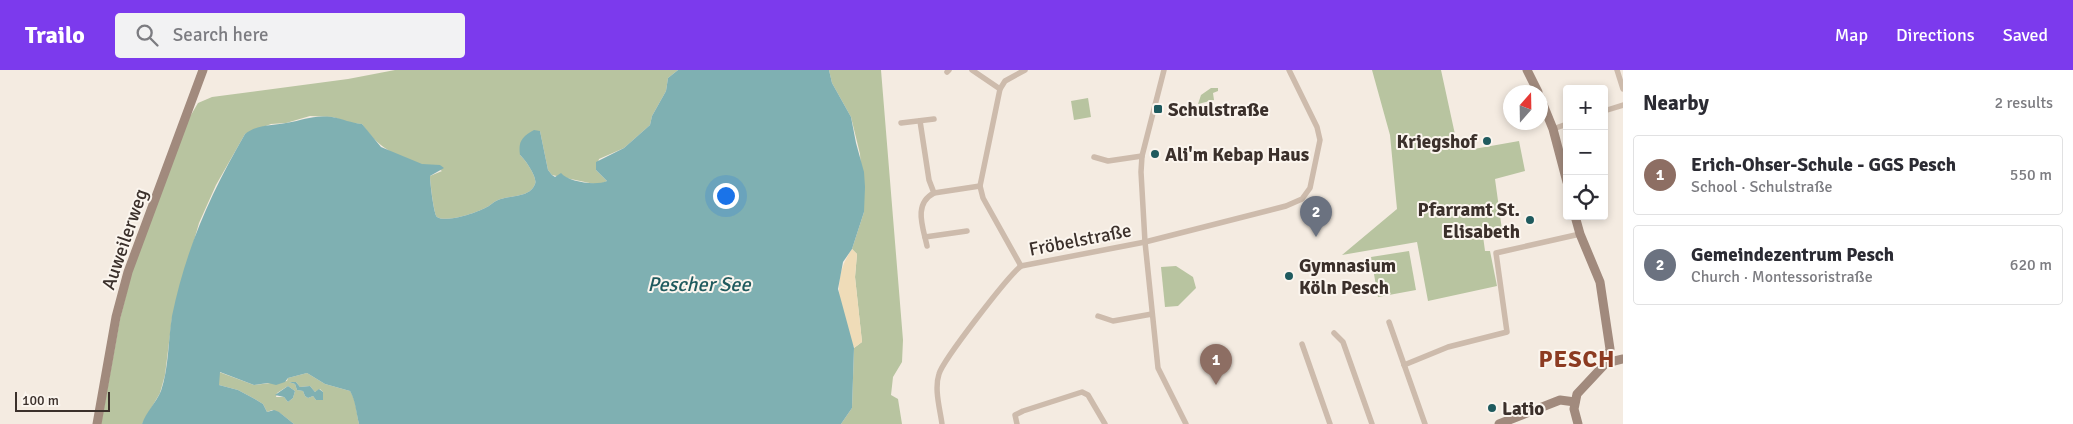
<!DOCTYPE html>
<meta charset="utf-8">
<style>
:root{--surface:#fff;--page:#f2f2f3;--text:#2b2b33;--muted:#7c7c81;--line:#e1e1e2;--accent:#7c3aed}
body{margin:0;font-family:Signika,sans-serif;background:var(--page);color:var(--text)}
.controls{position:absolute;right:15px;top:15px;display:grid;overflow:hidden;border-radius:5px;box-shadow:0 2px 8px #0003}
.controls button{width:45px;height:45px;display:grid;place-items:center;padding:0;border:0;border-bottom:1px solid var(--line);background:var(--surface);color:var(--text);font:25px sans-serif}
.compass{position:absolute;left:1503px;top:15px;width:45px;height:45px;border-radius:50%;background:var(--surface);box-shadow:0 2px 8px #0003;rotate:20deg}
.scale{position:absolute;left:15px;bottom:12px;width:95px;box-sizing:border-box;padding-left:5px;border:2px solid #3b302b;border-top:0;font-size:14px;line-height:18px;white-space:nowrap;color:#3b302b;-webkit-text-stroke:4px #fbf5ee;paint-order:stroke}
.you{position:absolute;left:725px;top:125px;width:18px;height:18px;margin:-12px;border:4px solid #fff;border-radius:50%;background:#1a73e8;box-shadow:0 0 0 8px #1a73e833}
.badge{display:grid;place-items:center;width:32px;height:32px;border-radius:50%;background:var(--accent);color:#fff;font-size:16px;font-weight:700}
.pin{position:absolute;translate:-50% -41px;filter:drop-shadow(0 1px 2px #0008)}
.pin::after{content:'';position:absolute;top:26px;width:18px;height:15px;background:inherit;clip-path:polygon(0 0,100% 0,50% 100%)}
.list{margin:0;padding:0;list-style:none}
h2{display:flex;justify-content:space-between;align-items:center;height:65px;margin:0;padding:0 20px;font-size:21px}
h2 small{font-size:16px;font-weight:400;color:var(--muted)}
.list li{display:grid;grid-template-columns:32px 1fr auto;gap:15px;align-items:center;box-sizing:border-box;height:80px;margin:0 10px 10px;padding:0 10px;border:1px solid var(--line);border-radius:5px}
.list b{display:block;font-size:19px;white-space:nowrap}
.list p{margin:0;font-size:16px;white-space:nowrap;color:var(--muted)}
.list em{font-size:16px;font-style:normal;color:var(--muted)}
.icon{flex:none;width:28px;height:28px;fill:none;stroke:currentColor;stroke-width:2;stroke-linecap:round;stroke-linejoin:round}
.map{position:relative;flex:none;width:1623px;height:354px;overflow:hidden}
header{display:flex;align-items:center;gap:30px;box-sizing:border-box;height:70px;padding:0 25px;background:var(--accent);color:#fff}
header strong{font-size:24px}
nav{display:flex;gap:28px;margin-inline-start:auto;font-size:18px}
.search{width:350px;height:45px;background:var(--page);display:flex;align-items:center;gap:12px;box-sizing:border-box;padding:0 18px;border-radius:5px;color:var(--muted);font-size:19px}
main{display:flex}
aside{flex:1;background:var(--surface)}
.map>svg:first-child{display:block}
</style>
<header>
<strong>Trailo</strong>
<div class="search"><svg class="icon" aria-label="search" viewBox="0 0 24 24"><circle cx="10" cy="10" r="6"/><path d="M15 15l6 6"/></svg>Search here</div>
<nav><a>Map</a><a>Directions</a><a>Saved</a></nav>
</header>
<main>
<div class="map">
<svg width="1623" height="354" viewBox="0 0 1623 354">
<rect width="100%" height="100%" fill="#f4ebe1"/>
<g fill="#b8c4a0" fill-rule="evenodd">
<path d="M395 0H678L668 8 666 21 652 46 650 55 624 78 599 89 596 100 607 111 599 115 552 105 548 100 540 61 520 85C525 89 538 108 535 114 530 128 510 125 498 130 493 132 490 136 485 138 476 143 445 153 437 147 434 145 430 112 430 106L442 101C431 94 430 97 420 94 393 85 378 77 362 54L350 53 333 47 310 46 286 53 271 54 245 64 216 115 199 153 172 248 165 305 160 323 142 354H101L120 249 134 193 188 50 198 33 212 27 348 9Z"/>
<path d="M829 0H881L903 270 902 292 893 307 891 325 898 329 902 354H841L852 338 854 278 862 272 855 207 857 184 852 179 864 142 860 84 851 47 832 13Z"/>
<path d="M1372 0H1441L1456 69 1468 80 1519 71 1525 101 1495 109 1502 160 1483 166 1485 181H1490L1497 216 1428 231 1417 172 1342 185 1397 139 1390 65Z"/>
<path d="M1211 18H1218V21L1213 23 1214 30 1198 34 1201 25Z"/>
<path d="M1088 28 1091 47 1074 50 1071 31Z"/>
<path d="M1409 181 1416 220 1378 227 1371 187Z"/>
<path d="M1176 196 1193 207 1196 218 1178 236 1165 237 1161 197Z"/>
<path d="M219 302 254 315 287 311 288 308 307 303 325 314 350 321C357 332 356 342 359 354H294L280 343 272 340 267 342 263 334 253 328 238 320 219 315ZM289 312H296L300 317 310 316 315 322 320 319 323 322 321 330H316L313 326 308 328 305 326 303 321 297 320 295 314ZM288 316 295 321 293 328 288 332 284 327H276L277 323Z"/>
</g>
<path fill="#efdcb8" d="M852 179 857 184 855 207 862 272 854 278C841 244 829 212 852 179Z"/>
<g fill="#7fb0b2">
<path d="M678 0H829L832 13 851 47 856 73 864 102 865 117 864 142 852 179 843 192 838 219 854 278 852 338 841 354H359C356 342 356 332 350 321L325 314 307 303 288 308 285 312 276 315 268 313 254 315 220 302 219 315 238 320 253 328 263 334 267 342 274 340 279 342 294 354H142C146 342 156 333 161 321 169 297 168 271 172 246 186 178 211 123 245 64 258 54 271 56 286 53 305 50 311 45 332 47 343 49 351 53 362 54L381 77 422 94 440 95 444 98 430 106C430 113 434 145 437 147 445 153 476 143 485 138 490 136 493 132 498 130 510 125 530 128 535 114 538 108 525 89 520 85 518 71 522 67 534 60L540 61 548 100 552 105 555 107 561 103C568 112 596 116 607 111L596 100V92L624 78 650 55 652 46 666 21 668 8Z"/>
<path d="M289 312H296L300 317 310 316 315 322 319 319 323 322V330H316L313 326 308 328 305 326 303 321 297 320 295 314Z"/>
<path d="M288 316 295 321 293 328 288 332 284 327 275 325Z"/>
</g>
<g fill="none" stroke-linecap="round" stroke-linejoin="round">
<g stroke="#cdbbac" stroke-width="5.5">
<path d="M972 0 1000 19"/>
<path d="M1164 0 1142 86 1141 102 1145 172 1158 298 1186 354"/>
<path d="M1617 0 1623 19"/>
<path d="M947 2 949 0"/>
<path d="M1604 41 1623 35"/>
<path d="M920 51 929 110 934 123"/>
<path d="M901 53 934 49"/>
<path d="M1553 59 1567 54"/>
<path d="M1094 87 1108 91 1142 86"/>
<path d="M925 167 967 161"/>
<path d="M927 176C923 157 913 134 934 123L980 116"/>
<path d="M1021 196 983 128 980 116 1000 19 1005 11 1025 0"/>
<path d="M1098 246 1113 251 1152 244"/>
<path d="M1389 252 1425 354"/>
<path d="M1334 263 1343 272 1372 354"/>
<path d="M1302 274 1330 354"/>
<path d="M1404 295 1448 277 1507 262 1496 183 1580 164"/>
<path d="M942 354C940 339 934 319 939 304 943 290 1008 206 1021 196L1145 172 1286 136 1302 129 1310 118 1320 70 1317 57 1289 0"/>
<path d="M1017 354 1015 345 1023 341 1082 322 1088 325 1105 354"/>
</g>
<g stroke="#a18a7d" stroke-width="9">
<path d="M1527 0 1538 22"/>
<path d="M1540 27 1553 59 1567 112"/>
<path d="M1575 146 1580 164 1600 212 1610 279 1606 293 1577 324 1574 339 1578 354"/>
<path d="M1606 293 1623 289"/>
<path d="M97 354 116 247 128 202 203 0"/>
<path d="M1499 354 1560 330 1575 332"/>
</g>
</g>
<g fill="#1f5a5e" stroke="#fbf5ee" stroke-width="2">
<rect x="1153" y="34" width="10" height="10" rx="2.5"/>
<circle cx="1487" cy="71" r="5"/>
<circle cx="1155" cy="84" r="5"/>
<circle cx="1530" cy="150" r="5"/>
<circle cx="1289" cy="206" r="5"/>
<circle cx="1492" cy="338" r="5"/>
</g>
<g text-anchor="middle" stroke-width="4" stroke-linejoin="round" paint-order="stroke">
<g font-size="19" font-weight="bold" fill="#3b302b" stroke="#fbf5ee" text-anchor="start">
<text x="1168" y="46">Schulstraße</text>
<text x="1477" y="78" text-anchor="end">Kriegshof</text>
<text x="1165" y="91">Ali'm Kebap Haus</text>
<text x="1520" y="146" text-anchor="end">Pfarramt St.<tspan x="1520" dy="22">Elisabeth</tspan></text>
<text x="1299" y="202">Gymnasium<tspan x="1299" dy="22">Köln Pesch</tspan></text>
<text x="1502" y="345">Latio</text>
</g>
<g font-size="19" fill="#3b302b" stroke="#fbf5ee">
<text transform="translate(124 169) rotate(-71)" y="7">Auweilerweg</text>
<text transform="translate(1080 169) rotate(-11)" y="7">Fröbelstraße</text>
</g>
<g font-size="20" font-style="italic" fill="#1f5a5e" stroke="#fbf5ee">
<text x="699" y="221">Pescher See</text>
</g>
<g font-size="24" font-weight="bold" letter-spacing="1" fill="#8c3b22" stroke="#fbf5ee">
<text x="1577" y="297">PESCH</text>
</g>
</g>
</svg>
<div class="controls">
<button>+</button>
<button>−</button>
<button><svg class="icon" aria-label="locate" viewBox="0 0 24 24"><circle cx="12" cy="12" r="6"/><path d="M12 2v4M12 18v4M2 12h4M18 12h4"/></svg></button>
</div>
<svg class="compass" viewBox="-18 -18 36 36"><path d="M0-13l5 13h-10z" fill="#e53935"/><path d="M0 13l5-13h-10z" fill="#7c7c81"/></svg>
<div class="scale">100 m</div>
<div class="you"></div>
<div class="pin badge" style="left:1216px;top:315px;background:#8d6e63">1</div>
<div class="pin badge" style="left:1316px;top:167px;background:#6b7280">2</div>
</div>
<aside>
<h2>Nearby<small>2 results</small></h2>
<ul class="list">
<li><span class="badge" style="background:#8d6e63">1</span><div><b>Erich-Ohser-Schule - GGS Pesch</b><p>School · Schulstraße</p></div><em>550 m</em></li>
<li><span class="badge" style="background:#6b7280">2</span><div><b>Gemeindezentrum Pesch</b><p>Church · Montessoristraße</p></div><em>620 m</em></li>
</ul>
</aside>
</main>
